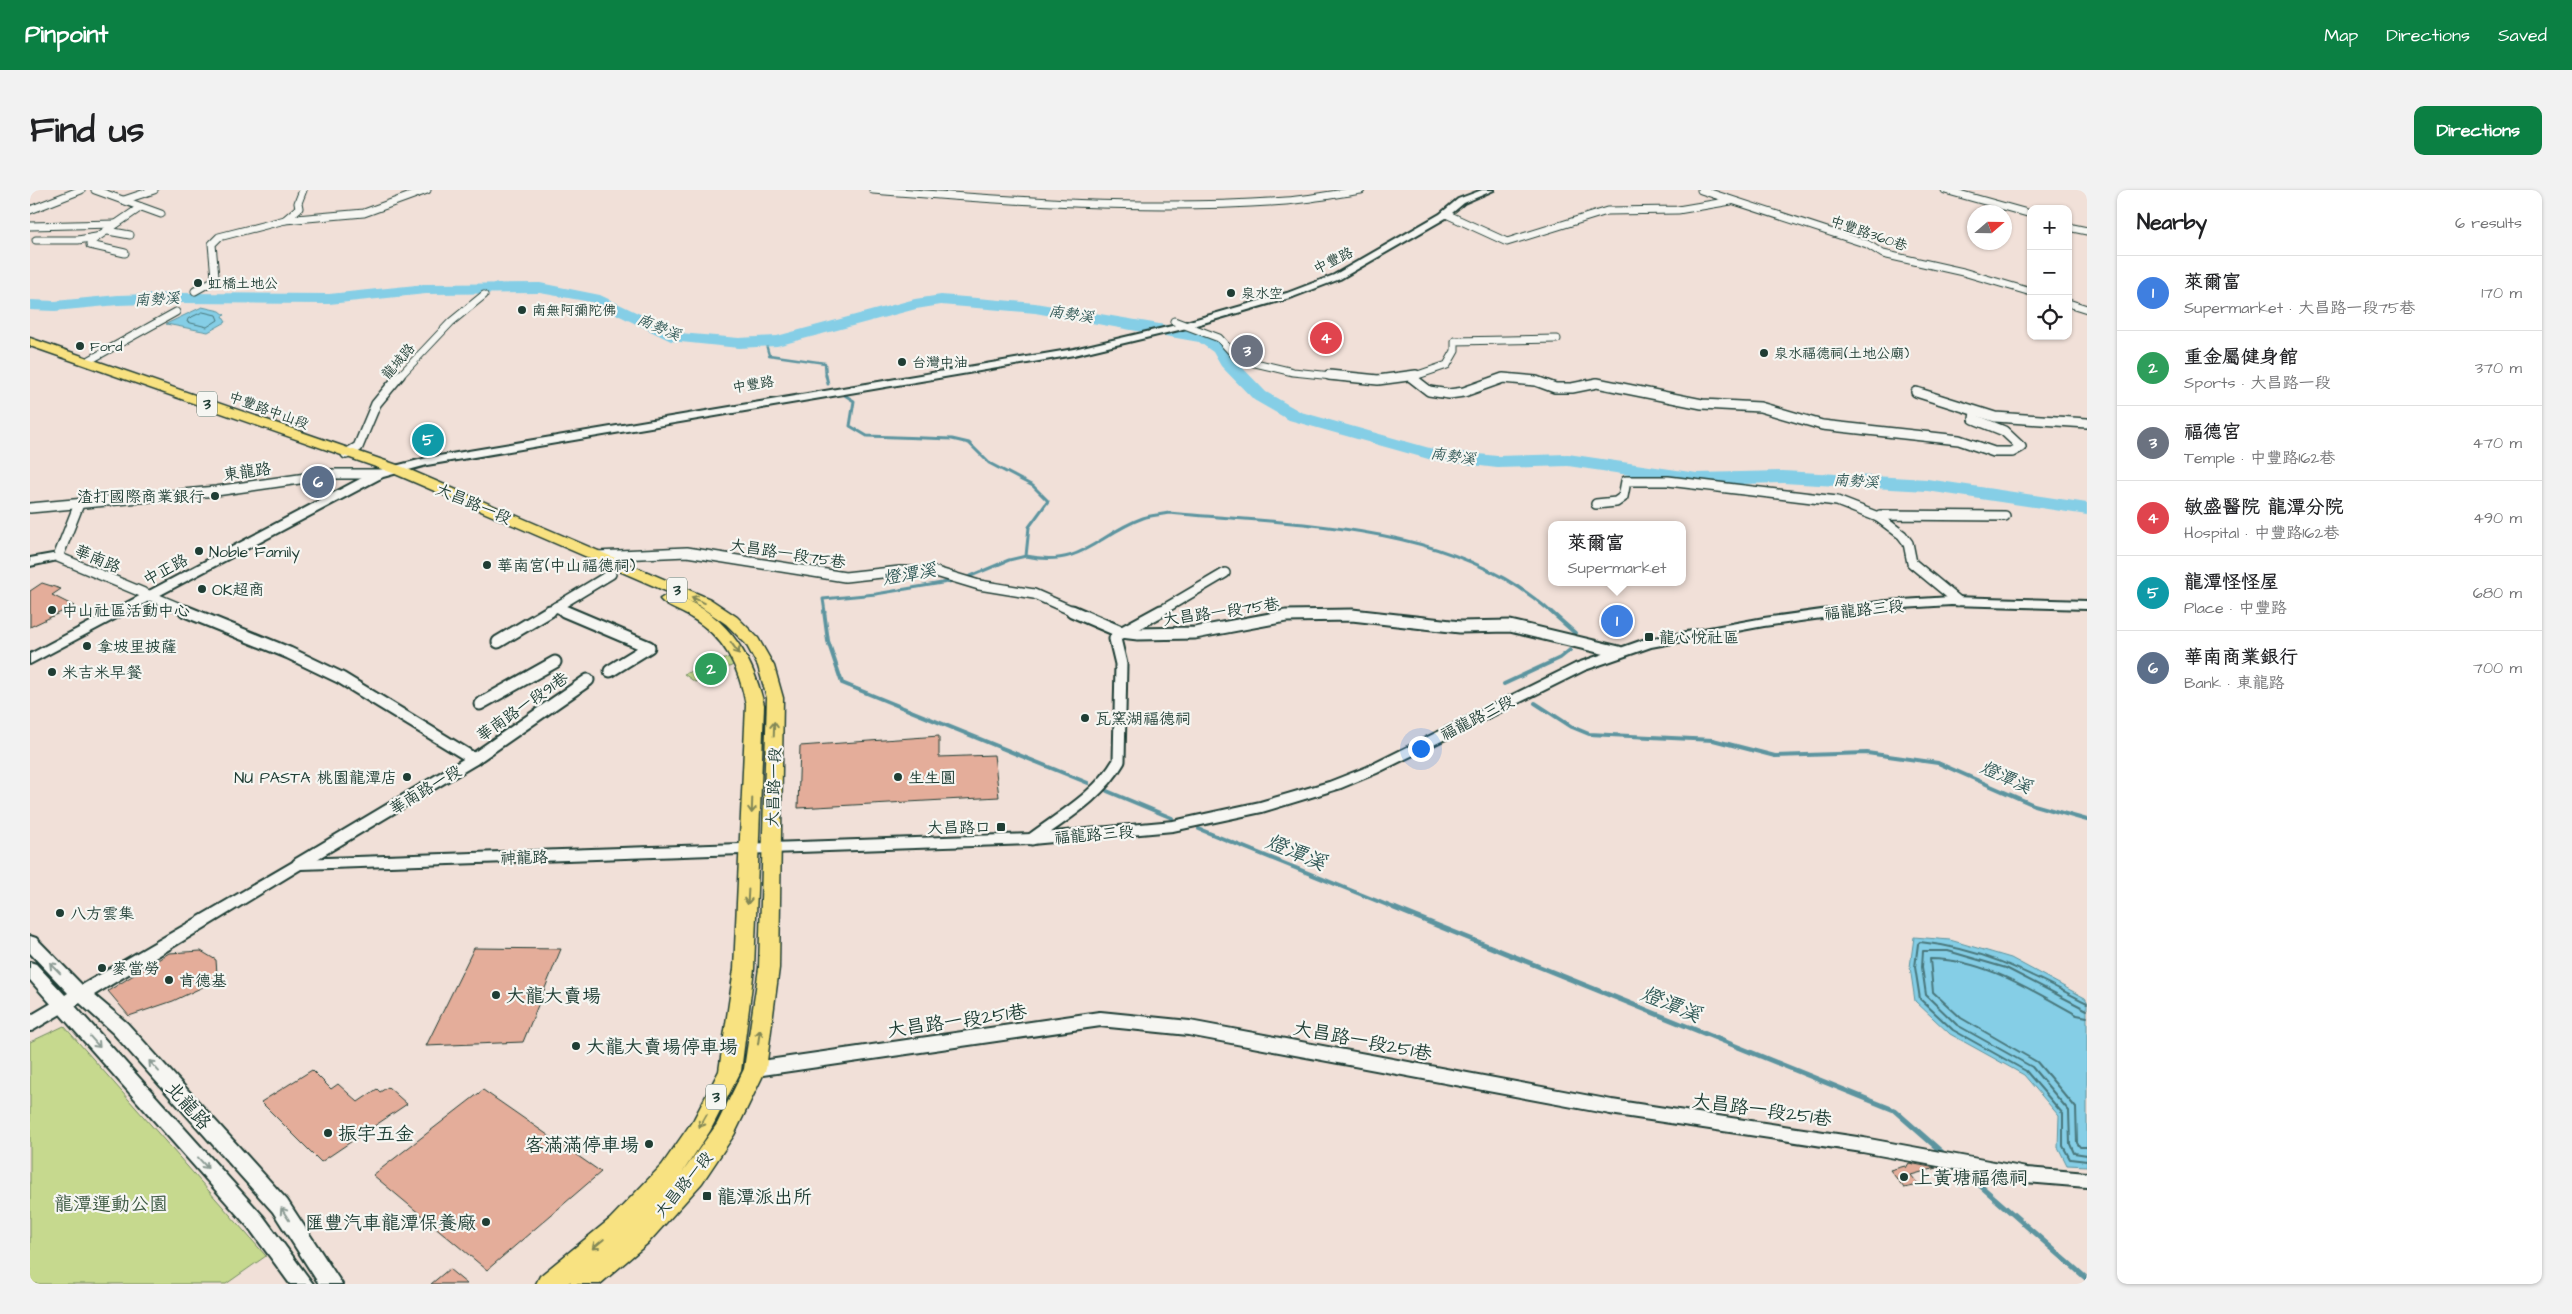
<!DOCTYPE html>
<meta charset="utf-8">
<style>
:root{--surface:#fff;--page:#f2f2f2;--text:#202124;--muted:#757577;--line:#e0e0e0;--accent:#0b8043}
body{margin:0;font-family:"Architects Daughter","LXGW WenKai TC",sans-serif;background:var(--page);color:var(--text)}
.controls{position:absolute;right:15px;top:15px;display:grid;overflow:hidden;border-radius:10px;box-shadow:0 1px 4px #0004}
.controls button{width:45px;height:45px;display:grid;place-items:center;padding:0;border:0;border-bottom:1px solid var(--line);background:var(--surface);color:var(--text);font:25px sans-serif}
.compass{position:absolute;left:1937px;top:15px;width:45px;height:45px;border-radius:50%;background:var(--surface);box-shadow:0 1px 4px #0004;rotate:70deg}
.you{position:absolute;left:1390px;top:558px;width:18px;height:18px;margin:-12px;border:4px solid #fff;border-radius:50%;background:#1a73e8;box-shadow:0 0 0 8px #1a73e833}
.badge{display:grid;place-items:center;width:32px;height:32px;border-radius:50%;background:var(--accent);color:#fff;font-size:16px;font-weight:700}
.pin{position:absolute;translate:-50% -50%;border:2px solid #fff;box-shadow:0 1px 5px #0006}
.popup{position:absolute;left:1518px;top:331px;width:138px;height:65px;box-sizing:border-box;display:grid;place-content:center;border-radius:10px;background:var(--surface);filter:drop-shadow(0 1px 4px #0005);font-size:16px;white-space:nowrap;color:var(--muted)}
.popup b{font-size:19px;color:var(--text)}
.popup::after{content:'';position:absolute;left:50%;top:100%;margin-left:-10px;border:10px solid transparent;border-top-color:var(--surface)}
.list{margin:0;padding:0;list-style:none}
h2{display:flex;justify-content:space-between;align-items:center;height:65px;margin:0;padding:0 20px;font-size:21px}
h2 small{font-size:16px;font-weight:400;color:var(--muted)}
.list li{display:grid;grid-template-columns:32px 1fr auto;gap:15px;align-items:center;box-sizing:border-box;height:75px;padding:0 20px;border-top:1px solid var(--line)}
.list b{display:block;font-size:19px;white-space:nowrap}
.list p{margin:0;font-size:16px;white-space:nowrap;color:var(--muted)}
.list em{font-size:16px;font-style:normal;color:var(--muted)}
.icon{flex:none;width:28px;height:28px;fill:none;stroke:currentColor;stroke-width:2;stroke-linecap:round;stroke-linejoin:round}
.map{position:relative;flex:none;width:2057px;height:1094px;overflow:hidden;border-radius:10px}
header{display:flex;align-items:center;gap:30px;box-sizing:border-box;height:70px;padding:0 25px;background:var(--accent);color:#fff}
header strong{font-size:24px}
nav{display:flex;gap:28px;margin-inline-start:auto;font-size:18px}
.intro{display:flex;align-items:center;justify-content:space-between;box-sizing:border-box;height:120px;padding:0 30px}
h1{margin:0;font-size:35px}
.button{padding:12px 22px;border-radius:10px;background:var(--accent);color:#fff;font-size:18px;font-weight:700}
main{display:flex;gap:30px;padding:0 30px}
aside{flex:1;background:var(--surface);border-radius:10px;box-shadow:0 1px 4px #0004}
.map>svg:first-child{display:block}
</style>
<header>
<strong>Pinpoint</strong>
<nav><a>Map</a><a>Directions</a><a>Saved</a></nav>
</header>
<div class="intro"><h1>Find us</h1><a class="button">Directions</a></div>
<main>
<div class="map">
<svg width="2057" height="1094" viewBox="0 0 2057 1094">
<rect width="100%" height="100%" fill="#f1e0d8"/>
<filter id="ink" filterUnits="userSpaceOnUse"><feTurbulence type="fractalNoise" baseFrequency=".02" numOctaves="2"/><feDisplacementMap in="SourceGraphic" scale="10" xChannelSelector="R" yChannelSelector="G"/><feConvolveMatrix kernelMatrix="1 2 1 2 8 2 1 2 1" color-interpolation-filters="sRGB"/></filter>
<g filter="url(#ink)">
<g fill="#c6d98e" stroke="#728b61">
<path d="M700 467 706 474 665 492 654 484Z"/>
<path d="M34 836 236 1066 196 1094H0V852Z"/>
</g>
<g fill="#85cee6" stroke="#5c949f">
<path d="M172 117 190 121 195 125 192 126 196 132 178 142 136 134Z"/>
<path d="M1884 747 1920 750 1981 768 2055 808 2057 811V976L2037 975 2028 957 2029 926 1994 885 1920 844 1885 811 1880 777Z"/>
</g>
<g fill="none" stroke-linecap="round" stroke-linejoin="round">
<path stroke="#48777b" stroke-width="1" d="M173 122 186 125 188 130 177 137 157 132 158 129Z"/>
<g stroke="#48777b" stroke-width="2">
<path d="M2057 813C2000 784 1956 759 1890 752L1888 754 1885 777 1890 809 1923 840 1996 881 2033 924V956L2040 969 2057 971"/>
<path d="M2057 820 1976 778 1918 761H1893L1892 777 1896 805 1927 835 2002 877 2039 921 2040 954 2044 963 2057 965"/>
<path d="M2057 827 2047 825C2001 800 1954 769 1900 769L1903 802 1931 828 2007 872 2046 918 2047 953 2050 957H2057"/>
</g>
<path stroke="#5c949f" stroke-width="2.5" d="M735 151 739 165 795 173 796 187"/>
<g stroke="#5c949f" stroke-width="3">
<path d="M796 185 798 194"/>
<path d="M813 204 824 211 820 236 837 246 922 249 939 253 959 273 1003 296 1018 311 999 337 996 366 979 370 936 388"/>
<path d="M996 366C1053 378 1066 345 1113 328 1121 325 1130 325 1139 323 1266 335 1421 332 1521 422"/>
<path d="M795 422 793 409 846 404 924 391"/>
</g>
<g stroke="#5c949f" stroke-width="4">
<path d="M794 421 798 451 812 493 1058 593"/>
<path d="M1520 421 1545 443"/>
<path d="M1474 494 1530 468 1540 460"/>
<path d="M1505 513 1542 537 1559 544 1683 550 1745 566 1837 563 1908 573 2004 615 2057 630"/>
<path d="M1077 601 1142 628"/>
<path d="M1169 639 1367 719"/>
</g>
<g stroke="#5c949f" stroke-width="5">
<path d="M1364 718 1864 920 1914 964"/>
<path d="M1929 977 2057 1089"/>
</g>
<path fill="#85cee6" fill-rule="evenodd" d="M510 93 570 105 650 143 709 148 747 146 885 109 911 105 1005 113 1153 138 1181 146 1195 156 1204 169 1236 202 1271 222 1403 259 1467 266 1538 264 1667 283 1753 281 1897 289 2057 313V325L1897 301 1753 293 1667 295 1538 276 1467 278 1402 270 1259 230 1224 210 1191 176 1183 162 1169 152 1005 123 911 115 886 119 747 156 709 158 641 151 561 112 510 103 396 104 299 114 151 113 88 115 25 121 0 120V110L25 111 88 105 151 103 299 104 396 94Z"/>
</g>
<g fill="#e4ad9a" stroke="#1f3d34">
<path d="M12 393 31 399 22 405 44 416 0 437V401Z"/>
<path d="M909 546V567L964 565 969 607 768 618 770 556Z"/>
<path d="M444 758 531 759 493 852 396 856Z"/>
<path d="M171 761 186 770 187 784 175 796 143 811 99 826 78 801 139 763Z"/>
<path d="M282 880 301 899 308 894 328 912 347 899 350 902 358 897 377 914 291 972 231 912Z"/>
<path d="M453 900 571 982 457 1080 343 985Z"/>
<path d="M1879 973 1906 978 1881 985 1889 995 1874 998 1860 980 1875 976 1876 978Z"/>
<path d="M419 1079 437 1094H401Z"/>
</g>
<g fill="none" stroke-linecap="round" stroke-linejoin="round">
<g stroke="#1f3d34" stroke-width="9">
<g id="minor-far3">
<path d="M65 0 131 24"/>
<path d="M843 0C980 11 1118 21 1256 11 1281 9 1306 4 1331 0"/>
<path d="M1671 0 1837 54 1853 64 1933 82 2001 102"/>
<path d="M1915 0 2001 24"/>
<path d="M94 10 124 0"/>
<path d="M0 20 51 0"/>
<path d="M1416 24 1477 52 1577 21 1648 20 1701 11"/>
<path d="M255 30 334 23 397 0"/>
<path d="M0 36 85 34"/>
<path d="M2038 37 2057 41"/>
<path d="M78 41 100 45"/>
<path d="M6 50H48L66 47"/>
<path d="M95 63 60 55V52L111 17"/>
<path d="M165 101 181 92 185 87 182 54 189 47 255 30 269 18 268 13 273 0"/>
<path d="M2038 113 2057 119"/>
<path d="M1144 131 1189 148 1208 169 1263 182 1312 187"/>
<path d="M58 171 146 122"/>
<path d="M369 187 421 132 454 105"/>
<path d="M1382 187 1417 175 1425 161V151L1527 149"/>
</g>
</g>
<g stroke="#1f3d34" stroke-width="12">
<g id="minor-far2">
<path d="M1299 185 1348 190 1386 185"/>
<path d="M1381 187 1399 201 1419 204 1434 202 1473 188 1506 191 1525 198H1542L1567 193 1672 214 1730 217 1792 235 1929 250 1964 262H1982L1991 257 1974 241 1944 229 1945 222"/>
<path d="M1886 202 1965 227 2057 233"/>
<path d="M316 264 328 257 346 214 370 185"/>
<path d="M49 314 28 367 159 422"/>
<path d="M1566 314 1586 312 1593 307 1596 291H1638L1807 311 1848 327"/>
<path d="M0 318 186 301 304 284H349"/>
<path d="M566 366 657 362 815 387 870 381 906 382 949 395 1004 404 1045 422"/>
<path d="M1928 411 1882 373 1878 353 1872 345 1848 327 1850 325 1975 326"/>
<path d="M526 417 537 422"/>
<path d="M518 422 581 384"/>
<path d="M1129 422 1195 383"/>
</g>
</g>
<g stroke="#1f3d34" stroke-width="15">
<g id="minor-far1">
<path d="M155 421 259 463 311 488 444 569"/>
<path d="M534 421 619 457 580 481"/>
<path d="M1042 421 1091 442 1108 444 1165 443 1256 426 1322 425 1430 437 1480 436 1589 462"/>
<path d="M468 452 520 421"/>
<path d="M450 514 525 472"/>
<path d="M1002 649C1033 626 1069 606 1089 571L1091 474 1085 449 1087 445 1131 421"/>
<path d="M268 674 444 569 558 490"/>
</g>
</g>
<g stroke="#1f3d34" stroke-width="18">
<g id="minor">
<path d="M0 834 34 814"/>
<path d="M725 879 1070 829 1159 838 1581 917 1833 955 1996 985 2057 990"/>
</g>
</g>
<g stroke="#1f3d34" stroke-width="4">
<path id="tertiary" d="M28 363 34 367 32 369 0 376V368Z"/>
</g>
<g stroke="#1f3d34" stroke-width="4">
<g id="secondary">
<path d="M1452 0H1464L1434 13 1416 28 1310 89 1263 107 1149 140 1044 165 397 275 353 287 0 474V464L345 281 397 268 1044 159 1142 136 1257 103 1304 85 1410 24 1428 9Z"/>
<path d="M1921 407 2057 411V419L1921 415 1856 419 1734 436 1621 457 1555 480 1347 583 1311 598 1232 622 1143 641 1002 654 271 679 64 805 97 833 257 1010 312 1094H289L243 1022 83 843 50 813 45 816 233 1026 283 1094H260L219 1038 0 790V772L6 774 35 805 38 803 0 763V746L6 748 52 795 268 669 1002 644 1143 631 1230 612 1299 592 1337 577 1545 474 1613 450 1734 428 1856 411Z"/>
</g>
</g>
<g stroke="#1f3d34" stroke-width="3">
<path id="primary" d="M0 148 373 277 680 409 707 427 728 448 744 476 753 508 749 778 736 879 704 945 672 993 618 1053 570 1094H539L541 1091 537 1094H506L510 1086 580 1029 632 975 664 929 689 881 704 779 716 515C709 477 695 447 660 427 651 421 636 417 630 409L638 404C693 418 722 463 734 515L724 779 711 881 680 941 652 983 687 934 714 879 729 778 737 508 728 476 716 454 696 434 668 415 363 283 0 156Z"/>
</g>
<use href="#minor-far3" stroke="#f6f6f2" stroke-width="7"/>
<use href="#minor-far2" stroke="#f6f6f2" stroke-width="9"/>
<use href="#minor-far1" stroke="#f6f6f2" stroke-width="11"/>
<use href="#minor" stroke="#f6f6f2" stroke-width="14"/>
<use href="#tertiary" fill="#f6f6f2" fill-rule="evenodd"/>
<use href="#secondary" fill="#f6f6f2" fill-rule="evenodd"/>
<use href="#primary" fill="#f8e281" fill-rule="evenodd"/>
</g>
<defs><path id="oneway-shaft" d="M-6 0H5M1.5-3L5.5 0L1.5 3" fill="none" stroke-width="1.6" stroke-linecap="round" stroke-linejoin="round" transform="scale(1.25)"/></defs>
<g stroke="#818757">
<use href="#oneway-shaft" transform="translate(668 410) rotate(-156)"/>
<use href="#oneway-shaft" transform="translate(705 458) rotate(54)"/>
<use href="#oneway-shaft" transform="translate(744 539) rotate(-88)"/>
<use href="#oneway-shaft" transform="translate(722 616) rotate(92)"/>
<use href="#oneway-shaft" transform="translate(718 707) rotate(93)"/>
<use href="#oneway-shaft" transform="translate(729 847) rotate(-82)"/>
<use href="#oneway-shaft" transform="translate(673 931) rotate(120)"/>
<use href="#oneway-shaft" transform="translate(568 1054) rotate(140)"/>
</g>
<g stroke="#8a9a93">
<use href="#oneway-shaft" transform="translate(25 778) rotate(-134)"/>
<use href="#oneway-shaft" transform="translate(65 852) rotate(48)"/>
<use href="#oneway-shaft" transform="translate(124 876) rotate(-132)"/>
<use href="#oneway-shaft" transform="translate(173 973) rotate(48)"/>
<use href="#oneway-shaft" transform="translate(255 1024) rotate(-123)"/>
</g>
</g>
<g fill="#1f3d34" stroke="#f6f6f2" stroke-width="2">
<circle cx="168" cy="93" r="5"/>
<circle cx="1201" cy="103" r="5"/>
<circle cx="492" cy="120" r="5"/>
<circle cx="50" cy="156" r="5"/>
<circle cx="1734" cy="163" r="5"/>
<circle cx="872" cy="172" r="5"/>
<circle cx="185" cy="306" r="5"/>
<circle cx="169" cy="361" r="5"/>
<circle cx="457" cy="375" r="5"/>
<circle cx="172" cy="399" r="5"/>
<circle cx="22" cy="420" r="5"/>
<rect x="1614" y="442" width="10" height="10" rx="2.5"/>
<circle cx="57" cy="456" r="5"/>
<circle cx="22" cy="482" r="5"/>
<circle cx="1055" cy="528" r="5"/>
<circle cx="377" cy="587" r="5"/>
<circle cx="868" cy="587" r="5"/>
<rect x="966" y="632" width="10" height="10" rx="2.5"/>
<circle cx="30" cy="723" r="5"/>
<circle cx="72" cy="778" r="5"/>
<circle cx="139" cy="790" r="5"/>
<circle cx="466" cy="805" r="5"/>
<circle cx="546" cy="856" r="5"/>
<circle cx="298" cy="943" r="5"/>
<circle cx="619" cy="954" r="5"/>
<circle cx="1874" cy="987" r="5"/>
<rect x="672" y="1001" width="10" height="10" rx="2.5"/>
<circle cx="456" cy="1032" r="5"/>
</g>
<g text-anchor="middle" stroke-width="4.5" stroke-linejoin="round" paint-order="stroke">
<g font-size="14" fill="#1f3d34" stroke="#f6f6f2">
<text transform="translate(1839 43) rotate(19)" y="5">中豐路360巷</text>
<text transform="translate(1303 70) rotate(-26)" y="5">中豐路</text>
<text transform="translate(368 171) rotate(-49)" y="5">龍城路</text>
<text transform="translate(723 194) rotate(-9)" y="5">中豐路</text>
<text transform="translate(239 220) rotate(20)" y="5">中豐路中山段</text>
</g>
<g font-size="14" fill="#1f3d34" stroke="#f6f6f2" text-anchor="start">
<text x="178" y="98">虹橋土地公</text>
<text x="1211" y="108">泉水空</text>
<text x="502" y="125">南無阿彌陀佛</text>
<text x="60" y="161">Ford</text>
<text x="1744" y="168">泉水福德祠(土地公廟)</text>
<text x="882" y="177">台灣中油</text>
</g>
<g font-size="15" font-style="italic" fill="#335a58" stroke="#f6f6f2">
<text transform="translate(127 109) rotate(-3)" y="5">南勢溪</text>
<text transform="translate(1041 124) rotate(9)" y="5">南勢溪</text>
<text transform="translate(629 137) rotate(23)" y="5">南勢溪</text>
<text transform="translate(1423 266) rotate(8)" y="5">南勢溪</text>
<text transform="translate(1826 291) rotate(3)" y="5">南勢溪</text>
</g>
<g fill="#f6f6f2" stroke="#60746d" stroke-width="1">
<rect x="167" y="201.5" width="20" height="25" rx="4"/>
<rect x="637" y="387.5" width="20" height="25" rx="4"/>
<rect x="676" y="894.5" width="20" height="25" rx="4"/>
</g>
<g font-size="15" font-weight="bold" fill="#1f3d34">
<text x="177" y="219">3</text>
<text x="647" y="405">3</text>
<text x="686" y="912">3</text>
</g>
<g font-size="16" fill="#1f3d34" stroke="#f6f6f2">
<text transform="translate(217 281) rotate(-8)" y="6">東龍路</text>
<text transform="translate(444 313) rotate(23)" y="6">大昌路一段</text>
<text transform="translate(758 363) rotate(9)" y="6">大昌路一段75巷</text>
<text transform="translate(68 368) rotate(23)" y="6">華南路</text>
<text transform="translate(135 379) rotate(-28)" y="6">中正路</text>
<text transform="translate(1834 419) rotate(-6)" y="6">福龍路三段</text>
<text transform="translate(1191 421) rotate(-8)" y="6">大昌路一段75巷</text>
<text transform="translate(492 516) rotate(-35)" y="6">華南路一段91巷</text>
<text transform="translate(1447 527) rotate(-27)" y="6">福龍路三段</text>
<text transform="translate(743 597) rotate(-88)" y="6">大昌路一段</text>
<text transform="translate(395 599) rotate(-31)" y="6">華南路一段</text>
<text transform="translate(1064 644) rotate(-5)" y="6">福龍路三段</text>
<text transform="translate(494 667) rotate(-2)" y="6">神龍路</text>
<text transform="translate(653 994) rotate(-50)" y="6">大昌路一段</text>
</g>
<g font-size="16" fill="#1f3d34" stroke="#f6f6f2" text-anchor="start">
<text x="175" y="312" text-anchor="end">渣打國際商業銀行</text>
<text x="179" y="367">Noble Family</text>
<text x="467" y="381">華南宮(中山福德祠)</text>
<text x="182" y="405">OK超商</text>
<text x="32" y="426">中山社區活動中心</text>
<text x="1629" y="453">龍心悅社區</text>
<text x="67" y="462">拿坡里披薩</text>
<text x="32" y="488">米吉米早餐</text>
<text x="1065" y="534">瓦窯湖福德祠</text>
<text x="367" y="593" text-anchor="end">NU PASTA 桃園龍潭店</text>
<text x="878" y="593">生生圓</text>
<text x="961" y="643" text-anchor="end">大昌路口</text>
<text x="40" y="729">八方雲集</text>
<text x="82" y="784">麥當勞</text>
<text x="149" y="796">肯德基</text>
</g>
<g font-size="18" font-style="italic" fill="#335a58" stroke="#f6f6f2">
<text transform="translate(879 384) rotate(-10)" y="6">燈潭溪</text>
<text transform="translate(1976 587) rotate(24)" y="6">燈潭溪</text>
</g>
<g font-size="19" fill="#1f3d34" stroke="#f6f6f2" text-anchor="start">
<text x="476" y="812">大龍大賣場</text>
<text x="556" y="863">大龍大賣場停車場</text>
<text x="308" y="950">振宇五金</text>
<text x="609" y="961" text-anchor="end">客滿滿停車場</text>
<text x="1884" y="994">上黃塘福德祠</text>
<text x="687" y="1013">龍潭派出所</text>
<text x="446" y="1039" text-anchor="end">匯豐汽車龍潭保養廠</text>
</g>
<g font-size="19" fill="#1f3d34" stroke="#f6f6f2">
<text transform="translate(927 830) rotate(-8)" y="7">大昌路一段251巷</text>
<text transform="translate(1333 850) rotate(11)" y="7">大昌路一段251巷</text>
<text transform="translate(159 915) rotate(48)" y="7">北龍路</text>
<text transform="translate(1732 919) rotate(8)" y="7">大昌路一段251巷</text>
</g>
<g font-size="19" fill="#405c46" stroke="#f6f6f2">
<text x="81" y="1020">龍潭運動公園</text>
</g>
<g font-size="21" font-style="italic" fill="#335a58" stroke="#f6f6f2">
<text transform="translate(1266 662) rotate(22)" y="7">燈潭溪</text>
<text transform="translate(1641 814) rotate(22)" y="7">燈潭溪</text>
</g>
</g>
</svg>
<div class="controls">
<button>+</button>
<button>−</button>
<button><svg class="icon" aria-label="locate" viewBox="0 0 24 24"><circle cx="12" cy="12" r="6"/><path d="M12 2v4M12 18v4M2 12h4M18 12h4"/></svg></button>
</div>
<svg class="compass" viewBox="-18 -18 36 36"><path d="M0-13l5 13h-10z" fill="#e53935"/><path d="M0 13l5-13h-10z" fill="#757577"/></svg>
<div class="you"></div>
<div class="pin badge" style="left:1587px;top:431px;background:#3f7fe0">1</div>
<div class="popup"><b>萊爾富</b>Supermarket</div>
<div class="pin badge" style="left:681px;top:479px;background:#2e9e5b">2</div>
<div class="pin badge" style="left:1217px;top:161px;background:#6b7280">3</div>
<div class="pin badge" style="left:1296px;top:148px;background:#e0444e">4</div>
<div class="pin badge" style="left:398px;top:250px;background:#0f9aa8">5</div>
<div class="pin badge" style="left:288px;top:292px;background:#5c6f8a">6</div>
</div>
<aside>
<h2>Nearby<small>6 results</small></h2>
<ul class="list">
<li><span class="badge" style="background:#3f7fe0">1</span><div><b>萊爾富</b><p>Supermarket · 大昌路一段75巷</p></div><em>170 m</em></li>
<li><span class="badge" style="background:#2e9e5b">2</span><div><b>重金屬健身館</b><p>Sports · 大昌路一段</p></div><em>370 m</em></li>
<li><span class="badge" style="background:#6b7280">3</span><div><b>福德宮</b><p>Temple · 中豐路162巷</p></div><em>470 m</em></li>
<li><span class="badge" style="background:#e0444e">4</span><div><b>敏盛醫院 龍潭分院</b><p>Hospital · 中豐路162巷</p></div><em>490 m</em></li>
<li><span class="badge" style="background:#0f9aa8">5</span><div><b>龍潭怪怪屋</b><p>Place · 中豐路</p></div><em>680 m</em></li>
<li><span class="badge" style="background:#5c6f8a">6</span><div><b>華南商業銀行</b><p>Bank · 東龍路</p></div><em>700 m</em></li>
</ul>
</aside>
</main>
